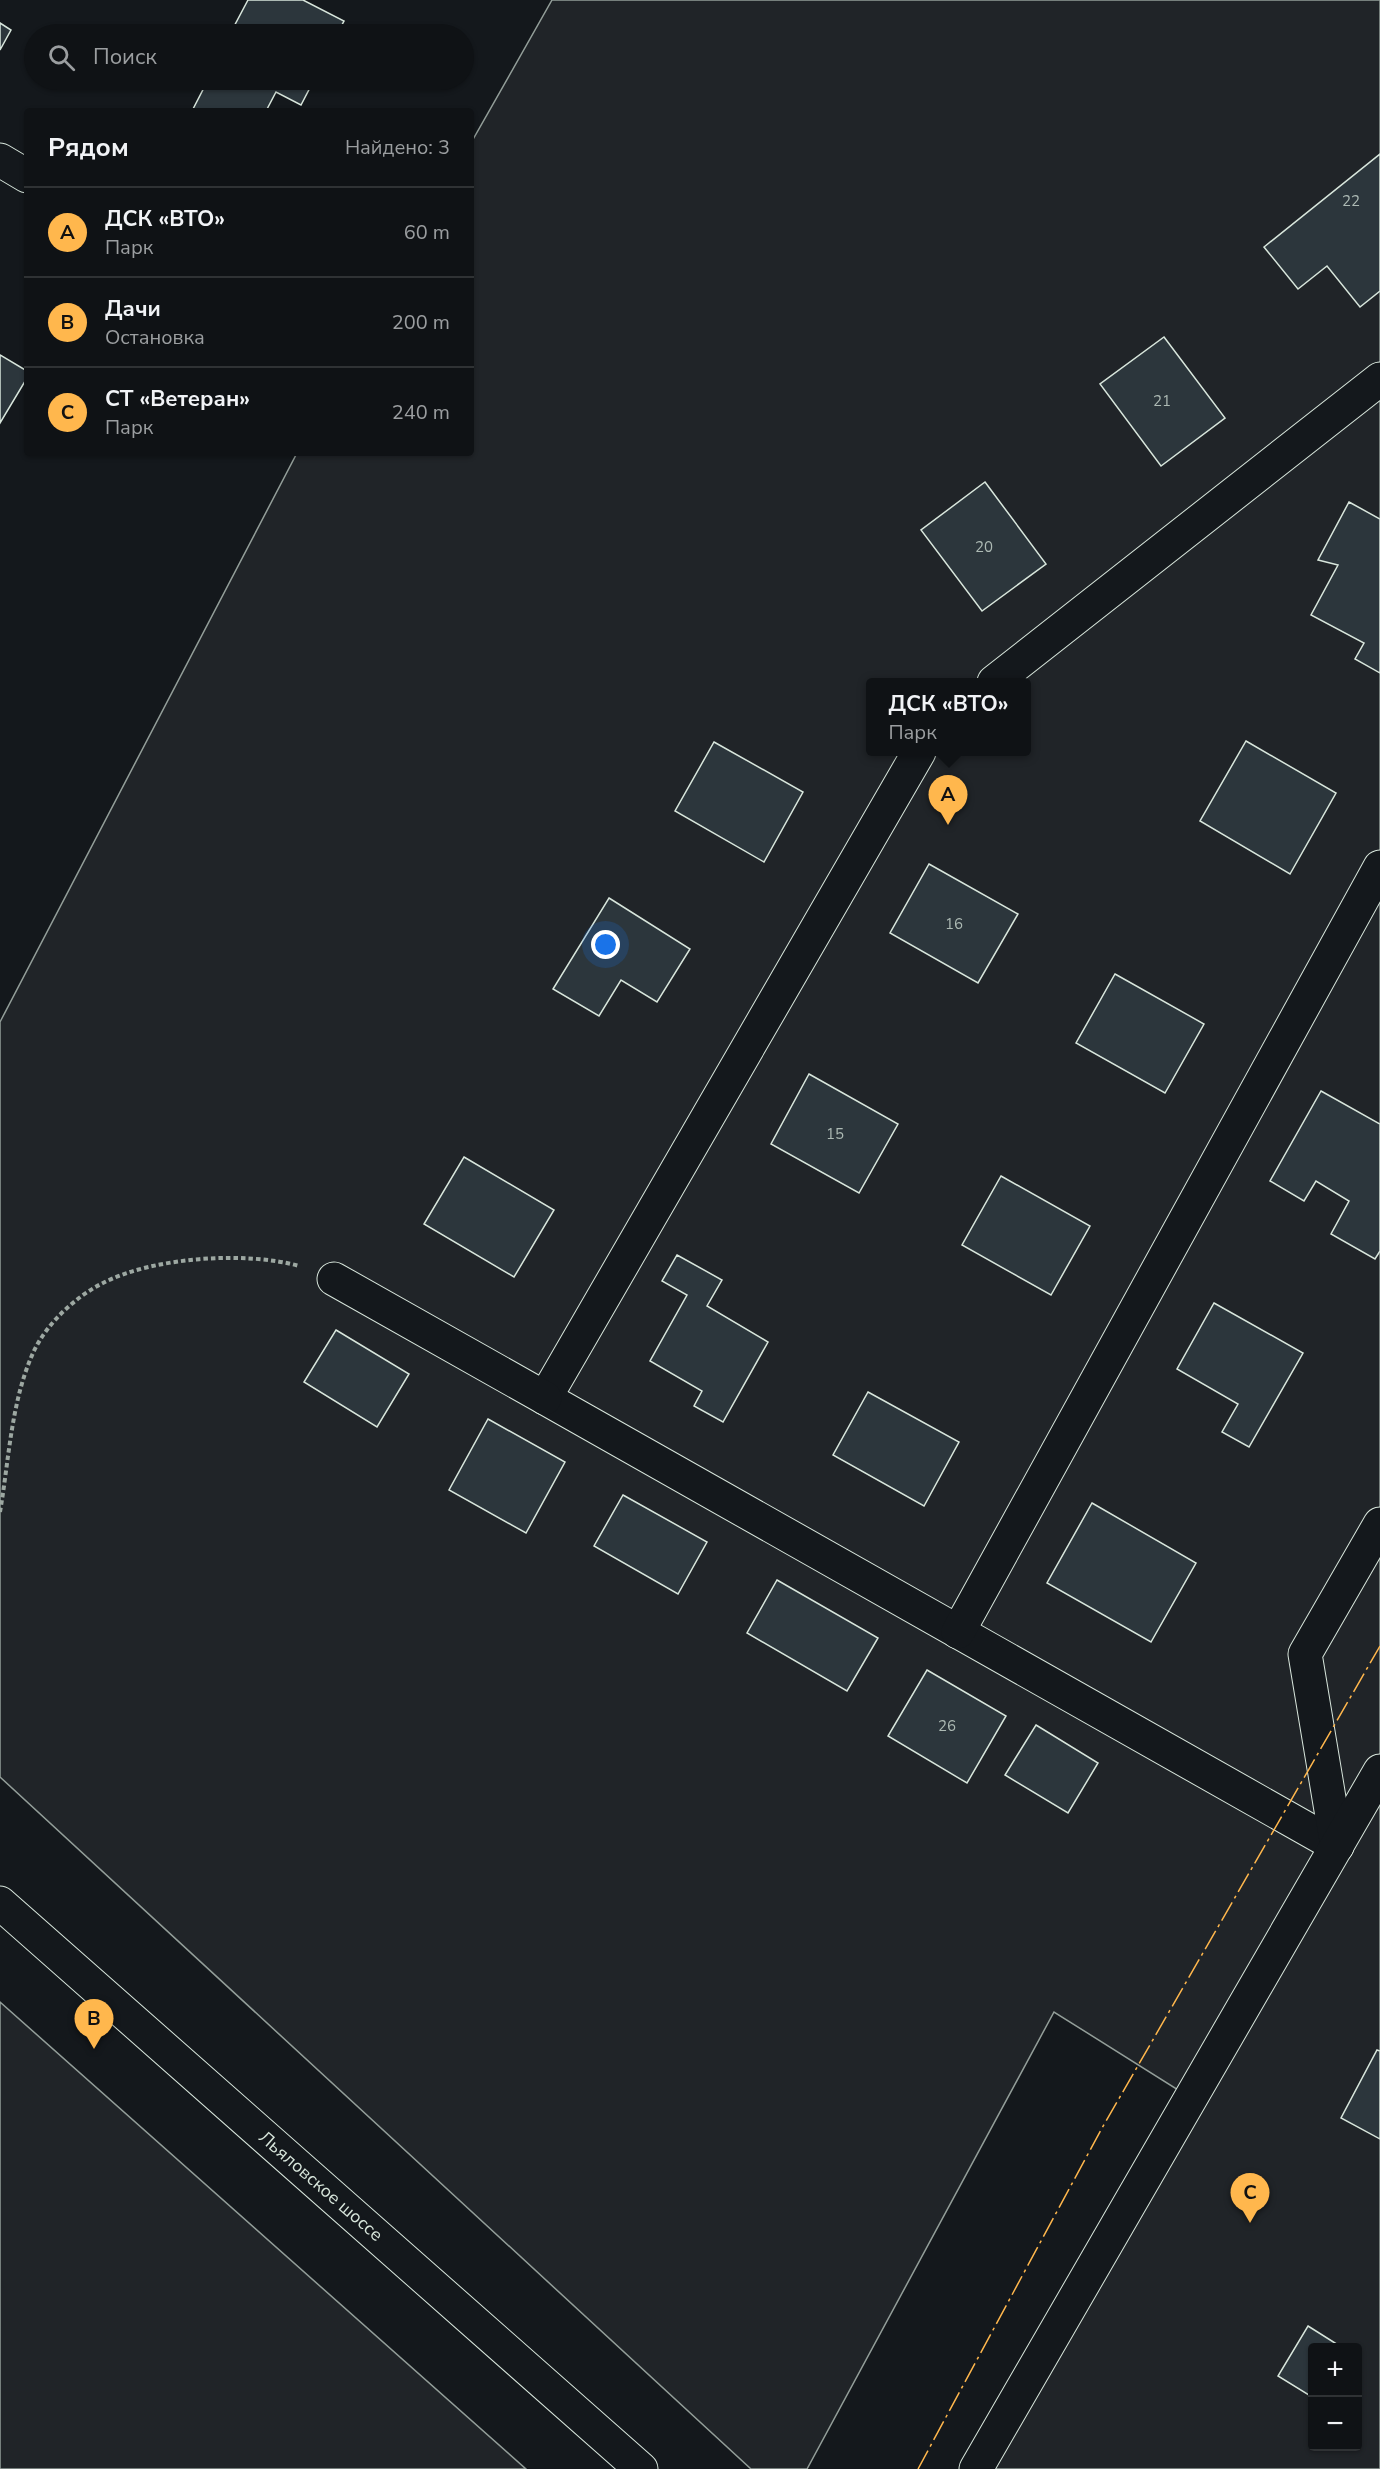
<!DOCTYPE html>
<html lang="ru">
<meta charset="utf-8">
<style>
:root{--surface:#0f1215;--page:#1d2022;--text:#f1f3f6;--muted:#9b9ea0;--line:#2f3234;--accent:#ffb74d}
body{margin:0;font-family:"Nunito Sans",sans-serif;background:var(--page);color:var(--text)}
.controls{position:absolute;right:18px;bottom:18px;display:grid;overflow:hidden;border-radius:6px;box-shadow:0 2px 4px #0004}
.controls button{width:54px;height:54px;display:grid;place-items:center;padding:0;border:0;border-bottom:2px solid var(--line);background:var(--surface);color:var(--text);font:30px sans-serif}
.you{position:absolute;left:606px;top:945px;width:21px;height:21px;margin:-15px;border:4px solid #fff;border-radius:50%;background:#1a73e8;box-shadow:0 0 0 9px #1a73e833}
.badge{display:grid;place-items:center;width:39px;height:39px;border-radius:50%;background:var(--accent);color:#111;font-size:20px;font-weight:700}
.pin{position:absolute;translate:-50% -50px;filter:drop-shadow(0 2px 3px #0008)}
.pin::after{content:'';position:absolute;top:32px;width:21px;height:18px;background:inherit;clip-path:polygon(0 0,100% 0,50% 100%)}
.popup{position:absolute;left:866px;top:678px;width:165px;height:78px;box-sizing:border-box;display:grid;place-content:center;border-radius:6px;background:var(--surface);filter:drop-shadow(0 2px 4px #0005);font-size:20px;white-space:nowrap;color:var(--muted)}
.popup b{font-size:22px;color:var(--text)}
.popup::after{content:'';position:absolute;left:50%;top:100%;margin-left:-12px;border:12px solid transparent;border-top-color:var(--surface)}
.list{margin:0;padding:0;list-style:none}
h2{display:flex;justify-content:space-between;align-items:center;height:78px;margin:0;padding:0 24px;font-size:26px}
h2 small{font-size:20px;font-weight:400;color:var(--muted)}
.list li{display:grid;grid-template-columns:39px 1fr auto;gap:18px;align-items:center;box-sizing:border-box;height:90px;padding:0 24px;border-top:2px solid var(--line)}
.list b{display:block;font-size:22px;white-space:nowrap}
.list p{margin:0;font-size:20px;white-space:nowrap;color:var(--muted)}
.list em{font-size:20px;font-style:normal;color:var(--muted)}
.icon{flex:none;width:33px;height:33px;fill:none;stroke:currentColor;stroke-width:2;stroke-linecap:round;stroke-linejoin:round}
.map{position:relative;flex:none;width:1380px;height:2469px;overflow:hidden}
.search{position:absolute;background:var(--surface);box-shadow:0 2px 4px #0004;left:24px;top:24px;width:450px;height:66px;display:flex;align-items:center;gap:15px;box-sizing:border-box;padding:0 21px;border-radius:33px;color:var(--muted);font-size:22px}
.panel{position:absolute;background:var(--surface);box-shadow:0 2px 4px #0004;left:24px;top:108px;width:450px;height:348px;border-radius:6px}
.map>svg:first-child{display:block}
</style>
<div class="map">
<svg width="1380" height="2469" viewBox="0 0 1380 2469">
<rect width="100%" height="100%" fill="#14181c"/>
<g fill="#202428" stroke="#939e99" stroke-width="1.5" fill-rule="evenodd">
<path d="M552 0H1380V2469H976L1191 2098 1054 2012 807 2469H751L0 1777V1022L297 453H471V143ZM870 682H1026V752H870ZM1312 2348H1358V2446H1312Z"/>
<path d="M0 2002 526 2469H0Z"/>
</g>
<g fill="#2c363c" stroke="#d8e6dc" stroke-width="1.5">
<path d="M248 0H303L344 21 337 34H230Z"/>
<path d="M0 23 11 30 0 50Z"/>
<path d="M208 80H314L301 105 276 92 266 111H192Z"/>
<path d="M1380 154V291L1360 307 1327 266 1298 289 1264 247Z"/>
<path d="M1164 337 1225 418 1161 466 1100 384Z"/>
<path d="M0 355 27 371V378L0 423Z"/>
<path d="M985 482 1046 564 982 611 921 530Z"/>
<path d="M1349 502 1380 519V673L1355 659 1364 643 1311 615 1338 565 1318 560Z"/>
<path d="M1246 741 1336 793 1290 874 1200 821Z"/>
<path d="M714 742 803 792 764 862 675 811Z"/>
<path d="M929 864 1018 914 978 983 890 933Z"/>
<path d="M609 898 690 949 657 1002 621 980 599 1016 553 989Z"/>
<path d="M1115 974 1204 1024 1165 1093 1076 1043Z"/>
<path d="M809 1074 898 1124 859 1193 771 1144Z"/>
<path d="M1321 1091 1380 1124V1251L1375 1259 1331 1234 1349 1201 1316 1181 1304 1201 1270 1181Z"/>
<path d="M464 1157 554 1210 514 1277 424 1224Z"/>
<path d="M1001 1176 1090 1226 1051 1295 962 1245Z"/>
<path d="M677 1255 722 1280 707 1306 768 1342 723 1422 694 1406 702 1391 650 1361 687 1295 662 1281Z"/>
<path d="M1214 1303 1303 1353 1249 1447 1222 1432 1238 1404 1177 1369Z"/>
<path d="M336 1330 409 1374 377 1427 304 1382Z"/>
<path d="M868 1392 959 1442 924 1506 833 1455Z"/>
<path d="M488 1419 565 1462 526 1533 449 1490Z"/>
<path d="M623 1495 707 1542 678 1594 594 1546Z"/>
<path d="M1092 1503 1196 1563 1151 1642 1047 1583Z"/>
<path d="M777 1580 878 1638 847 1691 747 1633Z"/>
<path d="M927 1670 1006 1716 967 1783 888 1736Z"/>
<path d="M1036 1725 1098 1763 1068 1813 1005 1775Z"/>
<path d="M1377 2050 1380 2051V2139L1341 2118Z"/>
<path d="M1308 2326 1343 2348H1312V2397L1278 2376Z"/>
</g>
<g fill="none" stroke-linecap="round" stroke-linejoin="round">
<g stroke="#d8e6dc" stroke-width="35">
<g id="minor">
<path d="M0 160 27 176"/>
<path d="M994 682 1380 379"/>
<path d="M919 752 545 1398 1337 1846"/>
<path d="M334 1279 545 1398"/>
<path d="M958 1632 1380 867"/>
<path d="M1337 1846 1305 1654 1380 1524"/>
<path d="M0 1903 641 2469"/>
<path d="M976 2469 1380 1771"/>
</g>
</g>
<path stroke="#9da8a2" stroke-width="4" stroke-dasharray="4.5 3" stroke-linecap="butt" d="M0 1512C9 1460 11 1402 33 1353 46 1324 75 1297 103 1283 153 1257 246 1251 299 1266"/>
<use href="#minor" stroke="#14181c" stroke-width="33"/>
<path stroke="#ffb74d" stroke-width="1.5" stroke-dasharray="21 4.5 3 4.5" stroke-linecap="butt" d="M918 2469 1102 2128 1380 1646"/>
</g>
<g text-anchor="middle" stroke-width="4.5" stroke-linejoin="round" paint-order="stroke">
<g font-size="15" fill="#adbab4">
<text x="1351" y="206">22</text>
<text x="1162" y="406">21</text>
<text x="984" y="552">20</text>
<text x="954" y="929">16</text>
<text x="835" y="1139">15</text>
<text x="947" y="1731">26</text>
</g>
<g font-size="18" fill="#d8e6dc" stroke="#14181c">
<text transform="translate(321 2186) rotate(41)" y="6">Льяловское шоссе</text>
</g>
</g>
</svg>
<div class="controls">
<button>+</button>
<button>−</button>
</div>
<div class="you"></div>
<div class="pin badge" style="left:948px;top:825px">A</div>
<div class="popup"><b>ДСК «ВТО»</b>Парк</div>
<div class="pin badge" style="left:94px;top:2049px">B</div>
<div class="pin badge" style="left:1250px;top:2223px">C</div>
<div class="search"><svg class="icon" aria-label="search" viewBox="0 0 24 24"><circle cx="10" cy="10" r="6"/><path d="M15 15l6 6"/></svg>Поиск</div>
<section class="panel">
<h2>Рядом<small>Найдено: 3</small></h2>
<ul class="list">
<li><span class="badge">A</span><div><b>ДСК «ВТО»</b><p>Парк</p></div><em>60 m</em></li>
<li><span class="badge">B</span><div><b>Дачи</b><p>Остановка</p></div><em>200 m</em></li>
<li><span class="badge">C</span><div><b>СТ «Ветеран»</b><p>Парк</p></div><em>240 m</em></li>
</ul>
</section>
</div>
